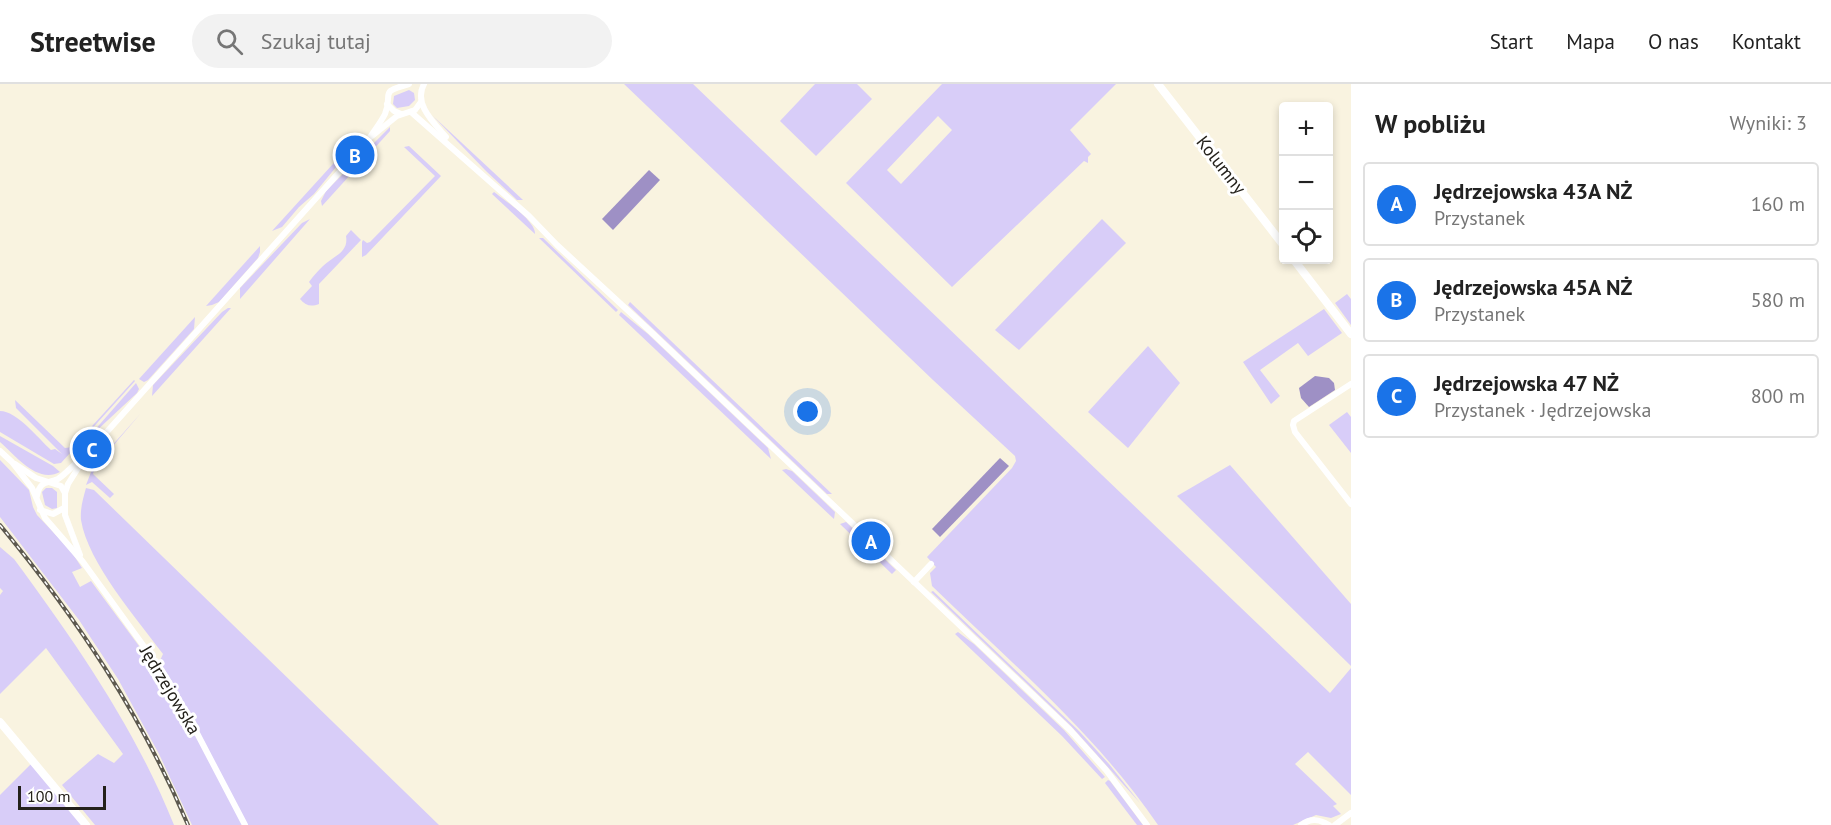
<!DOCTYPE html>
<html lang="pl">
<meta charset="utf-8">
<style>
:root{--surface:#fff;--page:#f2f2f2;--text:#222;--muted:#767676;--line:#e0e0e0;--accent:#1a73e8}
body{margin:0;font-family:"PT Sans",sans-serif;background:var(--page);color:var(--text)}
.controls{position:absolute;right:18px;top:18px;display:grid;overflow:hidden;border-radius:6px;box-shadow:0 3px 9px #0003}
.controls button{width:54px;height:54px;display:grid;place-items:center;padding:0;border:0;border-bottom:2px solid var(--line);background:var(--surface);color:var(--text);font:30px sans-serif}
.scale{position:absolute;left:18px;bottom:15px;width:88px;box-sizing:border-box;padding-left:6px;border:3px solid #24211b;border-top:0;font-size:16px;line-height:21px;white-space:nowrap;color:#24211b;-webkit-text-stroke:4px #fff;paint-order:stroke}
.you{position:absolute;left:808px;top:328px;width:21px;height:21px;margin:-15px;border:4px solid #fff;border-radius:50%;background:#1a73e8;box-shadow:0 0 0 9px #1a73e833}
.badge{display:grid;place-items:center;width:39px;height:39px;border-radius:50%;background:var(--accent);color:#fff;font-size:20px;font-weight:700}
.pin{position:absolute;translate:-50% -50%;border:3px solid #fff;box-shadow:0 2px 6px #0006}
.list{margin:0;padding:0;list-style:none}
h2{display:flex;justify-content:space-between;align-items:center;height:78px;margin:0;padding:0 24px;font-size:26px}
h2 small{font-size:20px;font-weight:400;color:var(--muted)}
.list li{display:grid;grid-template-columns:39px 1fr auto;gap:18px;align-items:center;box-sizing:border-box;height:84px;margin:0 12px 12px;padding:0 12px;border:2px solid var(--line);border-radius:6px}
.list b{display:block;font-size:22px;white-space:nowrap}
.list p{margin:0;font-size:20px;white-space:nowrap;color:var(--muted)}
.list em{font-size:20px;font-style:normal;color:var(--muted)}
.icon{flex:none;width:33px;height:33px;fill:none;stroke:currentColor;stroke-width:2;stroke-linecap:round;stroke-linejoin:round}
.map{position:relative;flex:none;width:1351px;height:741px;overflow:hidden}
header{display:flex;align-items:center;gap:36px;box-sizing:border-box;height:84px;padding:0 30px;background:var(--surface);border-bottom:2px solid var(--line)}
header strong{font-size:28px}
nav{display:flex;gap:33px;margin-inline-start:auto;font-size:21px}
.search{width:420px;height:54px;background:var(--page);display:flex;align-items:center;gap:15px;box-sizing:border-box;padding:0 21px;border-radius:33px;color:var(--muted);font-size:22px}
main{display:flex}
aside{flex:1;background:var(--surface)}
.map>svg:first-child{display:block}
</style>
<header>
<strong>Streetwise</strong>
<div class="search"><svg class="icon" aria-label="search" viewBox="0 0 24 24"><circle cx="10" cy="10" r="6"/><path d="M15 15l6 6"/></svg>Szukaj tutaj</div>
<nav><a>Start</a><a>Mapa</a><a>O nas</a><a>Kontakt</a></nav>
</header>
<main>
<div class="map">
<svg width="1351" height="741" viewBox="0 0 1351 741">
<rect width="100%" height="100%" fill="#f9f3e0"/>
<g fill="#d8cdf8" fill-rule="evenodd">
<path d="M624 0H693L1330 609 1351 584V711L1308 668 1295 680 1337 720 1333 722 1341 730 1331 734 1316 731 1293 741H1158C1096 650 1011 579 932 502L930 489 936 483 927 473 1012 384 1016 377 1015 372 933 296Z"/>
<path d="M815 0H857L872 15 816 72 780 37Z"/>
<path d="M942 0H1116L1070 46 1091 70 1088 73V79L1084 77 952 203 846 99ZM938 32 952 46 901 100 887 86Z"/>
<path d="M409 6 414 9 415 16 409 22 397 24 393 20 394 12Z"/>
<path d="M433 32 523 116H517L486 87Z"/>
<path d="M390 43V47L322 122 321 117 326 107Z"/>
<path d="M409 62 441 92 366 171 362 173V158L363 156 367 159 370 158 435 92 404 63Z"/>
<path d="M342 70 345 72 314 110 299 123 282 143 272 147Z"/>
<path d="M494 108C504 116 536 137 535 150L492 110Z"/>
<path d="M310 135 240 215V204L302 139Z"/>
<path d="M1102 135 1126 159 1019 266 995 246Z"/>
<path d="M351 146 361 156 319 200V220C311 223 306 222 300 215L312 202 309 198C313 192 318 187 323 182 333 172 349 169 346 152Z"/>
<path d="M539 154H543L618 226 616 228Z"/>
<path d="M260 162V168L258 174 219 218 212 221 206 222Z"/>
<path d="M1347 210 1351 215V241L1335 219Z"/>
<path d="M630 218 832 410H827L628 221Z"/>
<path d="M228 224H231L152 312 153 301 222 228Z"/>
<path d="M1324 225 1342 249 1308 272 1298 259 1260 286 1280 312 1271 320 1243 278Z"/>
<path d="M621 228 648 250 768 364 771 375 619 231Z"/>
<path d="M195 233 194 245 148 296 144 298 139 295Z"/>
<path d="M1148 262 1180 299 1128 364 1088 328Z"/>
<path d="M134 296 135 297 61 379 54 380 0 348V327C17 327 38 354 51 366L55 365 62 370 16 324 15 316 65 364 73 363Z"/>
<path d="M136 299 139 305 137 309 94 349 93 348Z"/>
<path d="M1347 328 1351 333V369L1329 341Z"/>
<path d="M141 329 95 383 93 390 114 410 110 414 92 398 86 401 93 383Z"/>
<path d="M0 352 53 382 60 388C37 400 16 372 0 358Z"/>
<path d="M0 376 29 406 33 423 37 431 71 467 82 484 72 488 80 503 91 497 156 585 163 570C137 535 88 479 81 436 80 425 83 415 86 404L94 406 439 741H192L159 670 118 595 79 536 0 433Z"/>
<path d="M1230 381 1351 520V582L1177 412Z"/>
<path d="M786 385 792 387 835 428 834 435 782 386Z"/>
<path d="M46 404H52L57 408V424L52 425 45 421 42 408Z"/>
<path d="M846 438 896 486 892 490 840 440Z"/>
<path d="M0 463 14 475C76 559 135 644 174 741H95L62 701 98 670 114 679 123 670 46 564 0 610V511L3 507 0 504Z"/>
<path d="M933 507 1079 647 1109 680 1140 719 1071 642 931 508Z"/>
<path d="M958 548 974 560 1064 646 1105 693 1102 695 1062 652 955 550Z"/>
<path d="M32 679 82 741H0V711Z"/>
<path d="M1108 696 1110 697 1143 741H1137L1105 699Z"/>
</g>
<g fill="#9e90c5">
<path d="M649 86 660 96 613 146 602 135Z"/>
<path d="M1315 292 1329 294 1334 299 1335 306 1309 323 1301 314 1299 304Z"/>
<path d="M1000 374 1009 382 940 453 932 445Z"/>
</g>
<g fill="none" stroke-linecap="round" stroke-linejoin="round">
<g stroke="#fff" stroke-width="6">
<path d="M424 0C413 20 434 39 446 53"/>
<path d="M387 20 394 27 401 30"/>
<path d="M411 28 529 132 557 161 649 246 1070 646 1106 686 1147 741"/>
<path d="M372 52 397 32 415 26 421 18"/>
<path d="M1351 300 1294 337 1293 341 1295 348 1351 420"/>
<path d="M0 367 12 378 32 404 45 434 83 478 166 593 187 630 245 741"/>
<path d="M15 380 36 394 61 402 65 409V431L80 471"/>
<path d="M65 409 68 400 87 370 369 55C374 47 381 38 385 30 394 8 377 9 409 0"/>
<path d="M37 412C40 396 47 400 58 395 67 389 75 379 84 372"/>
<path d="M40 426 53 430 64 424"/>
<path d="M914 498 931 480"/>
<path d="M1301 741C1311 734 1319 735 1329 741"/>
<path d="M1335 741 1351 729"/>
</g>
<g stroke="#fff" stroke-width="8">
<path d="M1158 0 1284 162"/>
<path d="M1294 176 1351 250"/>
<path d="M0 638 86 741"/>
</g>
<g stroke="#5d594f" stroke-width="4">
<path id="rail" d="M0 441C76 533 141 630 188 741"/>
</g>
<use href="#rail" stroke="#fff" stroke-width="1.5" stroke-dasharray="4.5" stroke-linecap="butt"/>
</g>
<g text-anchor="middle" stroke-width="6" stroke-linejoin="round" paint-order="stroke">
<g font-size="18" fill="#24211b" stroke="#fff">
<text transform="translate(1221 81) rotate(52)" y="6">Kolumny</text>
<text transform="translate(170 606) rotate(59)" y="6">Jędrzejowska</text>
</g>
</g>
</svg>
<div class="controls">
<button>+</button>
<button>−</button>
<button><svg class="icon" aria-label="locate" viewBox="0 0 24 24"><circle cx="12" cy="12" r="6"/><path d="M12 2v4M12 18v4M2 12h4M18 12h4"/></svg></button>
</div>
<div class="scale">100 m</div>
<div class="you"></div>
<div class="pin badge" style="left:871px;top:457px">A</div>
<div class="pin badge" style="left:355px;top:71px">B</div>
<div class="pin badge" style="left:92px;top:365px">C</div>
</div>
<aside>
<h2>W pobliżu<small>Wyniki: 3</small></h2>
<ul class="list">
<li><span class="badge">A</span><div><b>Jędrzejowska 43A NŻ</b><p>Przystanek</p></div><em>160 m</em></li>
<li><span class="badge">B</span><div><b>Jędrzejowska 45A NŻ</b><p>Przystanek</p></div><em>580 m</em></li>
<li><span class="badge">C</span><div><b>Jędrzejowska 47 NŻ</b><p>Przystanek · Jędrzejowska</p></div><em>800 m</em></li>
</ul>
</aside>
</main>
